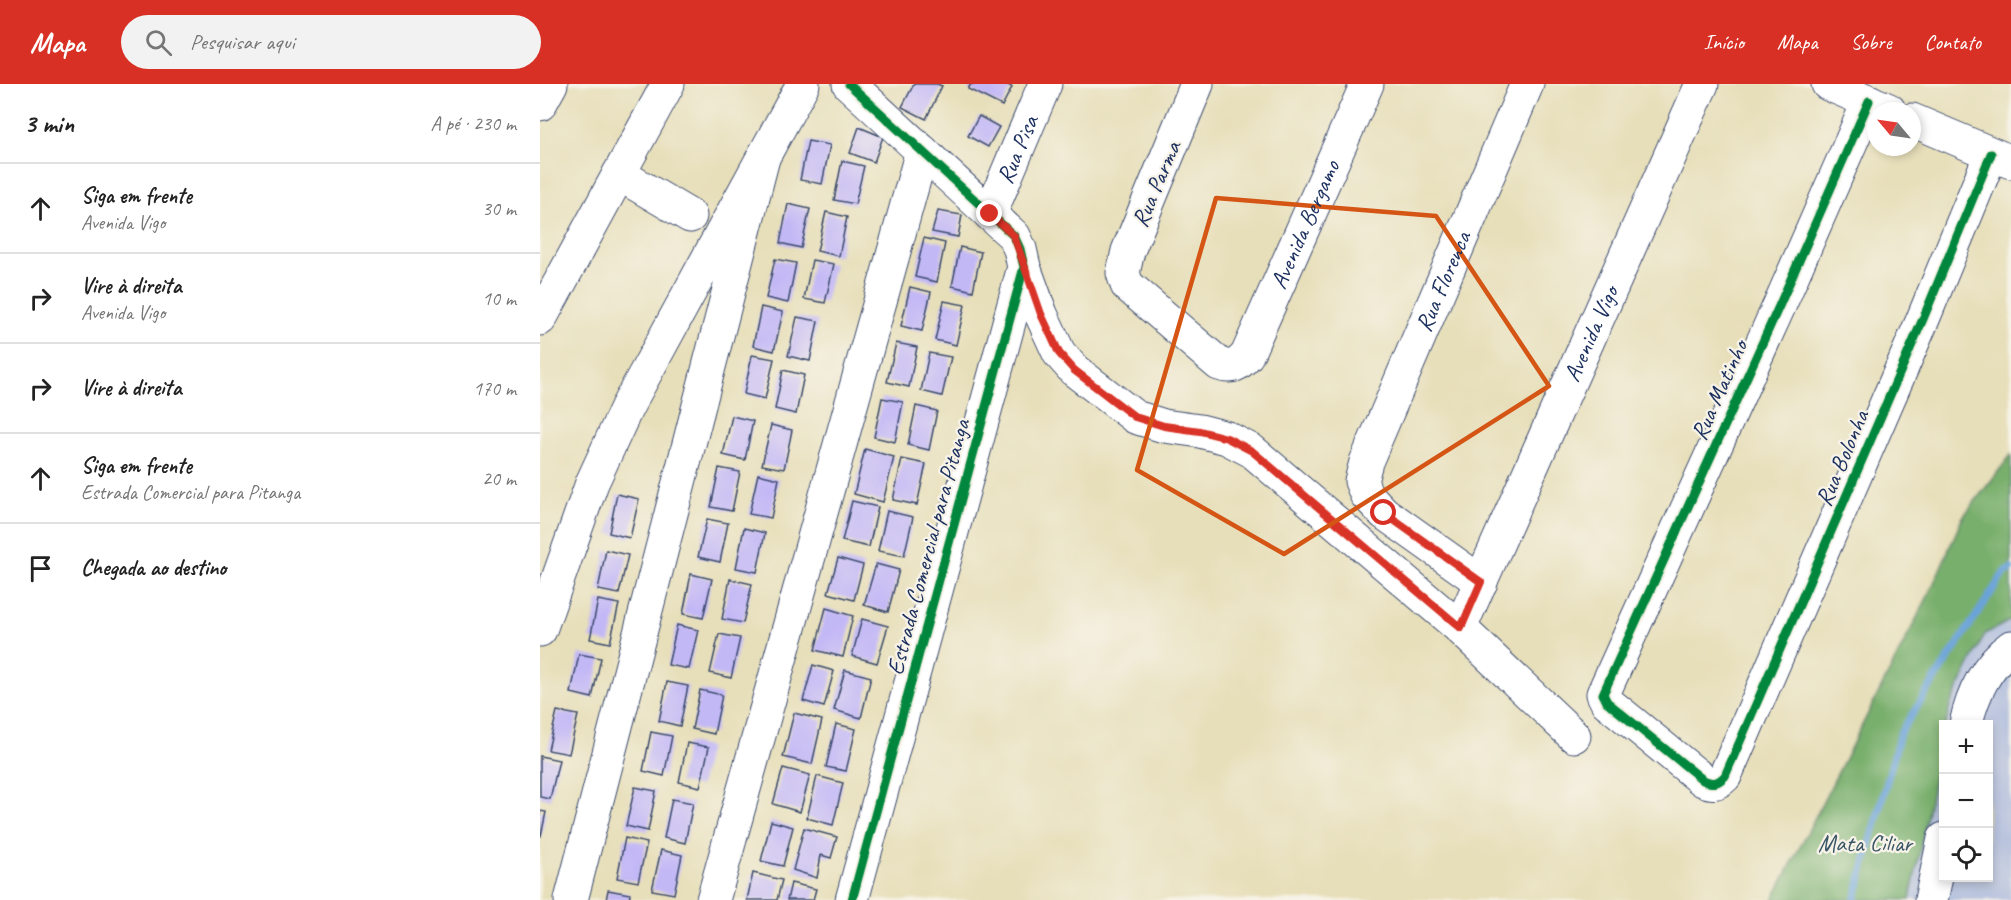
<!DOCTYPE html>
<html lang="pt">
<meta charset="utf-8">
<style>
:root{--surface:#fff;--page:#f2f2f2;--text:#222;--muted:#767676;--line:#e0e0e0;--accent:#d93025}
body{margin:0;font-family:Caveat,sans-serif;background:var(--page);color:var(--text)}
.controls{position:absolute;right:18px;bottom:18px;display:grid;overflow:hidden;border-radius:0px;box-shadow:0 3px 9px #0003}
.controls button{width:54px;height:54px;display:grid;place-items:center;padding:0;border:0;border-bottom:2px solid var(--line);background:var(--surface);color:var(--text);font:30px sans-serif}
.compass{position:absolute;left:1327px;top:18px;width:54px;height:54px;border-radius:50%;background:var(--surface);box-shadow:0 3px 9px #0003;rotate:299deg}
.stop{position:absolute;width:18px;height:18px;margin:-14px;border:4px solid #d93025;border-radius:50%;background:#fff}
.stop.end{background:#d93025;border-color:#fff;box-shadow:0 2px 6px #0008}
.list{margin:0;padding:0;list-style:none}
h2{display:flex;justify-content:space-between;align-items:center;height:78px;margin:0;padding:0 24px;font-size:26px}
h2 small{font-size:20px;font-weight:400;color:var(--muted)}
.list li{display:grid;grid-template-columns:39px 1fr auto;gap:18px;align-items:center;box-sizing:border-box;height:90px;padding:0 24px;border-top:2px solid var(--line)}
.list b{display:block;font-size:22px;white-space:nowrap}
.list p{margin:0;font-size:20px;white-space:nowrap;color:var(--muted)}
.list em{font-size:20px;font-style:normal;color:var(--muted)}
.icon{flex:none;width:33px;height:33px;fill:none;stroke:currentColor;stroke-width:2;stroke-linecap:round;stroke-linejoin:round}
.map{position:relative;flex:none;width:1471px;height:816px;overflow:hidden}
header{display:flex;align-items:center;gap:36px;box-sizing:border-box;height:84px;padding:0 30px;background:var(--accent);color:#fff}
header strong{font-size:28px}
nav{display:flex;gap:33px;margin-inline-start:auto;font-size:21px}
.search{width:420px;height:54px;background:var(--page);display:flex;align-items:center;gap:15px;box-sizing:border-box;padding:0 21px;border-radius:33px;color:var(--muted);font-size:22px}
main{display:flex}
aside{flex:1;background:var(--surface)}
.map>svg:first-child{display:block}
</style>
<header>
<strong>Mapa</strong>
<div class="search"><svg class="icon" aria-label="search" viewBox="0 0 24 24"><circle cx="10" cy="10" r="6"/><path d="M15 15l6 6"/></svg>Pesquisar aqui</div>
<nav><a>Início</a><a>Mapa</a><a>Sobre</a><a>Contato</a></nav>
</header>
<main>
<aside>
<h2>3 min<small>A pé · 230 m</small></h2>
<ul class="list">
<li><svg class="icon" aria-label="ahead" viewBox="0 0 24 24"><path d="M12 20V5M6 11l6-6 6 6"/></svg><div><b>Siga em frente</b><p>Avenida Vigo</p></div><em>30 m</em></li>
<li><svg class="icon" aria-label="right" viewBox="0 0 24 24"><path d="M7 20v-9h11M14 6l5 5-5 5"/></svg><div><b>Vire à direita</b><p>Avenida Vigo</p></div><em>10 m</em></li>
<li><svg class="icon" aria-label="right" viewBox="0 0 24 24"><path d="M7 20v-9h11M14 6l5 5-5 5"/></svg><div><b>Vire à direita</b></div><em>170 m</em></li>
<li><svg class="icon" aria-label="ahead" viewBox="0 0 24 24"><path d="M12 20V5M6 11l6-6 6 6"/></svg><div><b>Siga em frente</b><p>Estrada Comercial para Pitanga</p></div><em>20 m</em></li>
<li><svg class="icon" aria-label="arrive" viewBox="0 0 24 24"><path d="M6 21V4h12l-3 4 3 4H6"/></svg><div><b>Chegada ao destino</b></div></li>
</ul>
</aside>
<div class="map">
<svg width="1471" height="816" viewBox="0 0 1471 816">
<rect width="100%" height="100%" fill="#f7f3e8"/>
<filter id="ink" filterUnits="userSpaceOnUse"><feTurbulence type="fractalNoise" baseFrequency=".0167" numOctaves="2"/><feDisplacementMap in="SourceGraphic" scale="12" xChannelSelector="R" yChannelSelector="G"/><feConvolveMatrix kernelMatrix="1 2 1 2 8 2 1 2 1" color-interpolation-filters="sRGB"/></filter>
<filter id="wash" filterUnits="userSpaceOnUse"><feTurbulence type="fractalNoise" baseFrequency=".008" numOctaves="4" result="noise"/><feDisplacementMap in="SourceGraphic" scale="24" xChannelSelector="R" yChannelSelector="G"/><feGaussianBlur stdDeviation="1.35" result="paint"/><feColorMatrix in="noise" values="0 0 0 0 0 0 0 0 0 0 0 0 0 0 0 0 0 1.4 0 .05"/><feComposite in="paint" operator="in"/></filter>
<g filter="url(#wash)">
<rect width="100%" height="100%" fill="#e7dfba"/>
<path fill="#bac4de" d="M1471 536V816H1370L1403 652 1404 794H1448V640H1406L1410 621 1445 550Z"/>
<path fill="#78af6c" stroke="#4a6f65" stroke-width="1.5" d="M1471 371V536L1445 550 1410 621 1406 640H1404L1403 652 1370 816H1233L1390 508 1423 433Z"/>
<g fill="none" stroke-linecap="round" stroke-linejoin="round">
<path stroke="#6aa3d9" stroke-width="7" d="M1315 816 1360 649 1464 489 1471 485"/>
</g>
<g id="blocks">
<g fill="#c3b8f6">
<path d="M374 0H397L402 2 386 35 362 23Z"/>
<path d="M431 0H466L472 3 462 22 428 5Z"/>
<path d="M439 32 459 43 448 63 428 52Z"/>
<path d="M319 43 343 53 334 78 310 69Z"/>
<path d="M268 57 290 61 282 100 260 96Z"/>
<path d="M302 77 324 82 315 120 294 116Z"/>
<path d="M248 120 270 125 261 164 240 159Z"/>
<path d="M398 127 422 131 418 153 392 148Z"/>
<path d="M286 128 307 133 299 172 277 167Z"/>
<path d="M384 154 405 159 397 198 375 193Z"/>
<path d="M420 163 441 168 433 207 412 202Z"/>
<path d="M235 175 256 179 248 219 226 214Z"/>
<path d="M272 176 294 180 285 219 264 215Z"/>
<path d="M370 203 391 208 382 247 361 242Z"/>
<path d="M404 217 425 221 416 261 395 256Z"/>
<path d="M221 223 243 228 234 267 213 262Z"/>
<path d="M257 233 278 237 270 277 248 272Z"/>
<path d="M356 259 377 263 369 303 347 298Z"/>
<path d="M389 269 411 273 402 312 381 307Z"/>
<path d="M212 271 234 275 225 315 204 310Z"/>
<path d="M243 286 264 291 256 330 235 325Z"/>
<path d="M342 314 363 318 355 358 334 353Z"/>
<path d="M376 322 397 327 389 366 368 361Z"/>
<path d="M192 332 213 337 205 376 183 371Z"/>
<path d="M231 341 252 346 244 385 222 381Z"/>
<path d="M325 365 354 373 343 418 314 410Z"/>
<path d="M362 375 386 380 377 421 353 416Z"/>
<path d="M179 384 200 388 192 427 171 423Z"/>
<path d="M218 390 239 395 231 434 209 430Z"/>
<path d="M77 410 99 415 90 454 69 449Z"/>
<path d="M312 417 338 423 329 463 302 457Z"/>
<path d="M347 427 373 433 364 472 338 467Z"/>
<path d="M167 435 188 439 180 478 158 473Z"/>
<path d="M204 444 225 449 217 488 196 484Z"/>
<path d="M66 466 88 471 79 510 58 506Z"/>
<path d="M298 474 323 481 314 516 288 509Z"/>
<path d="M336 480 359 486 348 528 324 521Z"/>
<path d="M151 490 172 495 163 534 143 530Z"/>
<path d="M190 495 212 500 203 539 182 535Z"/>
<path d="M58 516 79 520 70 559 50 555Z"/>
<path d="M286 524 313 532 303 573 275 566Z"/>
<path d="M322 535 348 542 337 579 312 572Z"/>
<path d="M137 541 158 546 149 585 128 581Z"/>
<path d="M179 550 200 554 191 594 170 589Z"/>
<path d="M39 570 61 574 52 614 31 609Z"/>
<path d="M273 581 294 587 284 623 263 617Z"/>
<path d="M305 586 331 593 321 634 294 626Z"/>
<path d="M127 598 148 602 140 642 119 637Z"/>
<path d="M160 606 182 611 174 650 152 645Z"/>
<path d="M17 627 38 631 29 670 8 666Z"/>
<path d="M254 629 282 636 272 680 243 673Z"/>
<path d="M296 640 316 645 306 687 286 683Z"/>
<path d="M111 648 132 652 124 692 103 687Z"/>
<path d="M147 659 169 663 160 703 139 698Z"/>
<path d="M0 672 19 676 10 715 0 713Z"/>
<path d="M243 684 270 691 260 728 233 720Z"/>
<path d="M277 692 303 699 293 741 267 734Z"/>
<path d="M95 703 116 707 108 747 86 742Z"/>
<path d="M132 715 153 719 145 759 124 754Z"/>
<path d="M0 727 6 728 1 752H0Z"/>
<path d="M231 737 253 743 243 782 221 777Z"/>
<path d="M264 744 297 753 291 774 281 771 277 794 253 786Z"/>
<path d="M85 754 107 759 98 798 77 794Z"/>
<path d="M121 766 142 771 134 810 112 806Z"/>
<path d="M213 789 242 796 237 816H207Z"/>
<path d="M251 799 276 805 273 816H247Z"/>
<path d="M68 806 90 810 89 816H66Z"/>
</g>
</g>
</g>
<g filter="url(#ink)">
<use href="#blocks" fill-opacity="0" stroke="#3a496c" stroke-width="1.5"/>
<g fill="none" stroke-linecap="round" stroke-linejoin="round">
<g stroke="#3a496c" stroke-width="35">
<g id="minor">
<path d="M309 0 474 152 480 165 484 183 312 816"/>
<path id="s1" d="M657 0 588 167 583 189 587 201 679 280C692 285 698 281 707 271L827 0"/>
<path d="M1288 0 1349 26"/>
<path d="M1329 17 1240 220 1063 610 1067 618 1163 696C1173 700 1177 700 1185 692L1383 235 1451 70"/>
<path d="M0 20 11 0"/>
<path d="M1372 36 1471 78"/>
<path d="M79 90 150 132"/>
<path id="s2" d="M450 130 505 0"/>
<path d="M484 183 501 230 519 269 534 286 595 333 624 342 660 347 687 354 712 367 920 544 1034 652"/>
<path d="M0 235 128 0"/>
<path id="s3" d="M941 498 844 429 826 410 821 397 826 378 987 0"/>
<path id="s4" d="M920 544 1162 0"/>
<path d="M0 546 52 399 87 323 263 0"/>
<path d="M1426 640C1432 611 1447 580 1471 563"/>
<path d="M31 816 223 74"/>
<path d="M173 816 382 67"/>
<path d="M1391 816 1404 755"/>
</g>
</g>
<use href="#minor" stroke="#fff" stroke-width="33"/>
<g stroke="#f7f3e8" stroke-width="13">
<g id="cycleway">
<path d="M309 0 474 152 480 165 484 183 312 816"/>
<path d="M1329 17 1240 220 1063 610 1067 618 1163 696C1173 700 1177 700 1185 692L1383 235 1451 70"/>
</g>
</g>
<use href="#cycleway" stroke="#00873e" stroke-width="9"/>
</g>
</g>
<g fill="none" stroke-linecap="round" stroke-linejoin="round" filter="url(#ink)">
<path stroke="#d93025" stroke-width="8" d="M450 130 474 152 501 230 519 269 534 286 595 333 624 342 660 347 687 354 712 367 921 544 941 498 844 429"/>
</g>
<path fill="none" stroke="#d45514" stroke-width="4.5" stroke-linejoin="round" d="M676 114 896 132 1009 302 744 470 597 386Z"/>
<g text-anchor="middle" stroke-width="4.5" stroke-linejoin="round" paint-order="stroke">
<g font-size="24" fill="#1b2f5e" stroke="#f7f3e8">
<text dy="8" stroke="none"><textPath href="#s2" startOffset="70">Rua Pisa</textPath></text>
<text transform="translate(616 100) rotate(-67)" y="8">Rua Parma</text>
<text dy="8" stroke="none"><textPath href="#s1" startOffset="512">Avenida Bergamo</textPath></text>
<text dy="8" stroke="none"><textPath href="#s3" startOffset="375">Rua Florenca</textPath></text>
<text dy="8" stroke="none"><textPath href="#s4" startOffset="322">Avenida Vigo</textPath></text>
<text transform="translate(1179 306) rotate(-66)" y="8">Rua Matinho</text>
<text transform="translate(1302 374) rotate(-67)" y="8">Rua Bolonha</text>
<text transform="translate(388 463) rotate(-75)" y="8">Estrada Comercial para Pitanga</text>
</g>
<g font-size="24" fill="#3a5666" stroke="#f7f3e8">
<text x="1325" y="767">Mata Ciliar</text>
</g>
</g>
</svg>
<div class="controls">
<button>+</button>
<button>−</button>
<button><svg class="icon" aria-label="locate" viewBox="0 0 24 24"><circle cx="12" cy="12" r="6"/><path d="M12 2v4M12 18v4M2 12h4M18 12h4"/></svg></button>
</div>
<svg class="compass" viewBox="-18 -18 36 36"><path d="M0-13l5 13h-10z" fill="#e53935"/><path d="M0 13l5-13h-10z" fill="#767676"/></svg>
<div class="stop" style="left:844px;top:429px"></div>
<div class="stop end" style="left:450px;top:130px"></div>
</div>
</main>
